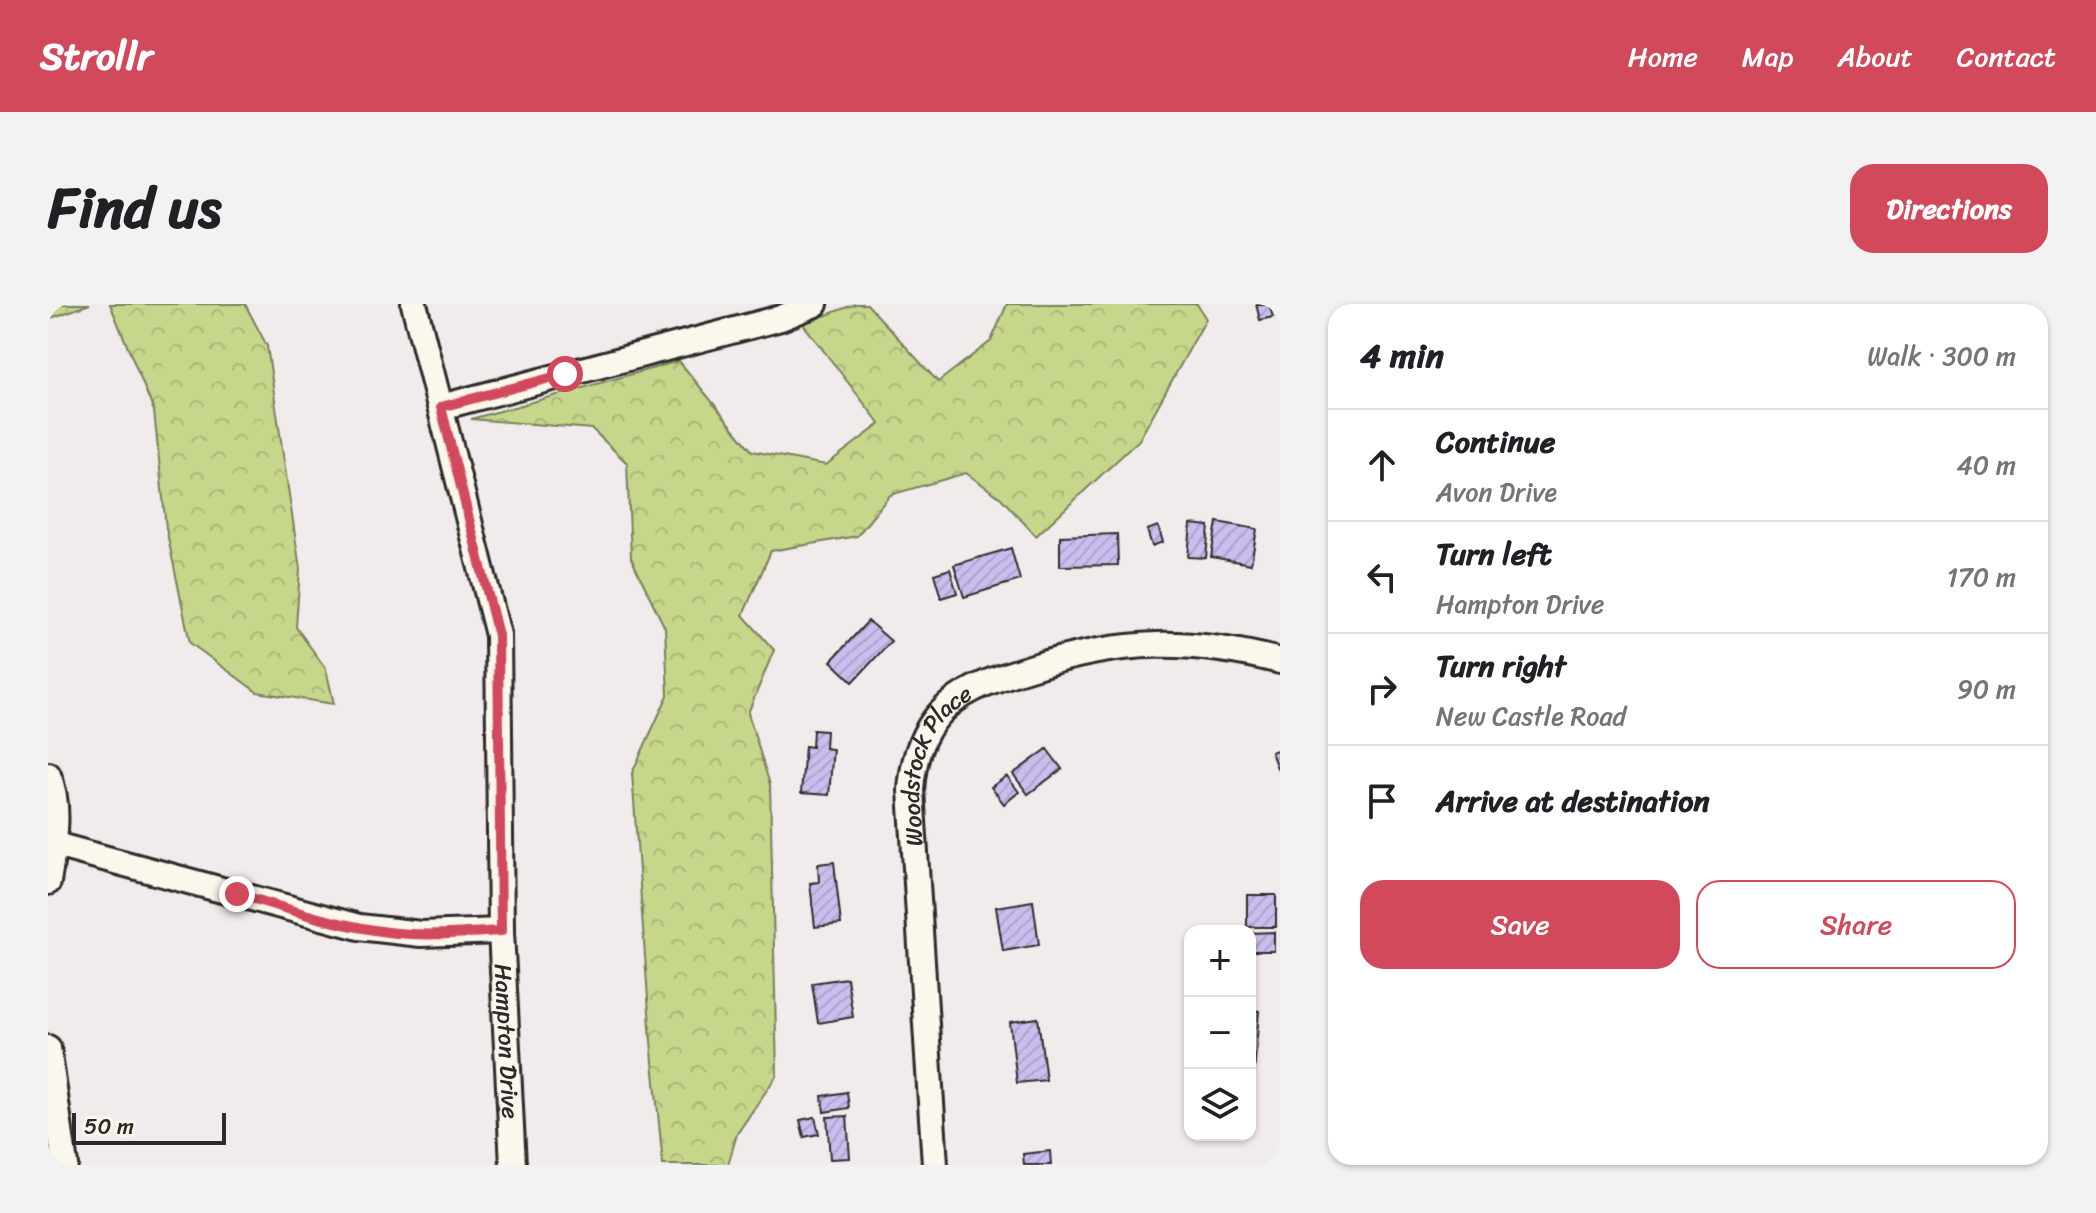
<!DOCTYPE html>
<meta charset="utf-8">
<style>
:root{--surface:#fff;--page:#f2f2f2;--text:#202124;--muted:#757577;--line:#e0e0e0;--accent:#d1495b}
body{margin:0;font-family:Sriracha,sans-serif;background:var(--page);color:var(--text)}
.controls{position:absolute;right:24px;bottom:24px;display:grid;overflow:hidden;border-radius:16px;box-shadow:0 2px 6px #0004}
.controls button{width:72px;height:72px;display:grid;place-items:center;padding:0;border:0;border-bottom:2px solid var(--line);background:var(--surface);color:var(--text);font:40px sans-serif}
.scale{position:absolute;left:24px;bottom:20px;width:154px;box-sizing:border-box;padding-left:8px;border:4px solid #2b2b2b;border-top:0;font-size:22px;line-height:28px;white-space:nowrap;color:#2b2b2b;-webkit-text-stroke:6px #fbf7ec;paint-order:stroke}
.stop{position:absolute;width:24px;height:24px;margin:-18px;border:6px solid #d1495b;border-radius:50%;background:#fff}
.stop.end{background:#d1495b;border-color:#fff;box-shadow:0 2px 8px #0008}
.list{margin:0;padding:0;list-style:none}
h2{display:flex;justify-content:space-between;align-items:center;height:104px;margin:0;padding:0 32px;font-size:34px}
h2 small{font-size:26px;font-weight:400;color:var(--muted)}
.list li{display:grid;grid-template-columns:52px 1fr auto;gap:24px;align-items:center;box-sizing:border-box;height:112px;padding:0 32px;border-top:2px solid var(--line)}
.list b{display:block;font-size:30px;white-space:nowrap}
.list p{margin:0;font-size:26px;white-space:nowrap;color:var(--muted)}
.list em{font-size:26px;font-style:normal;color:var(--muted)}
.actions{display:flex;gap:16px;padding:24px 32px}
.actions a{flex:1;padding:18px 0;border:2px solid var(--accent);border-radius:24px;text-align:center;font-size:28px;color:var(--accent)}
.actions .main{background:var(--accent);color:#fff}
.icon{flex:none;width:44px;height:44px;fill:none;stroke:currentColor;stroke-width:2;stroke-linecap:round;stroke-linejoin:round}
.map{position:relative;flex:none;width:1232px;height:861px;overflow:hidden;border-radius:24px}
header{display:flex;align-items:center;gap:48px;box-sizing:border-box;height:112px;padding:0 40px;background:var(--accent);color:#fff}
header strong{font-size:38px}
nav{display:flex;gap:44px;margin-inline-start:auto;font-size:28px}
.intro{display:flex;align-items:center;justify-content:space-between;box-sizing:border-box;height:192px;padding:0 48px}
h1{margin:0;font-size:56px}
.button{padding:20px 36px;border-radius:24px;background:var(--accent);color:#fff;font-size:28px;font-weight:700}
main{display:flex;gap:48px;padding:0 48px}
aside{flex:1;background:var(--surface);border-radius:24px;box-shadow:0 2px 6px #0004}
.map>svg:first-child{display:block}
</style>
<header>
<strong>Strollr</strong>
<nav><a>Home</a><a>Map</a><a>About</a><a>Contact</a></nav>
</header>
<div class="intro"><h1>Find us</h1><a class="button">Directions</a></div>
<main>
<div class="map">
<svg width="1232" height="861" viewBox="0 0 1232 861">
<defs>
<pattern id="forest-crowns" width="20" height="18" patternUnits="userSpaceOnUse" patternTransform="scale(2)"><rect width="20" height="18" fill="#c6d68a"/><path d="M2 6a3 3 0 1 1 6 0M12 15a3 3 0 1 1 6 0" fill="none" stroke="#aab877"/></pattern>
<pattern id="park-dots" width="8" height="8" patternUnits="userSpaceOnUse" patternTransform="scale(2)"><rect width="8" height="8" fill="#c6d68a"/><path d="M2 2h.1M6 6h.1" fill="none" stroke="#aab877" stroke-width="1.8" stroke-linecap="round"/></pattern>
<pattern id="building-hatch" width="6" height="6" patternUnits="userSpaceOnUse" patternTransform="scale(2)"><rect width="6" height="6" fill="#cbbdee"/><path d="M-1 1l2-2M0 6l6-6M5 7l2-2" fill="none" stroke="#aea3cc"/></pattern>
</defs>
<rect width="100%" height="100%" fill="#f1ebec"/>
<filter id="ink" filterUnits="userSpaceOnUse"><feTurbulence type="fractalNoise" baseFrequency=".0125" numOctaves="2"/><feDisplacementMap in="SourceGraphic" scale="16" xChannelSelector="R" yChannelSelector="G"/><feConvolveMatrix kernelMatrix="1 2 1 2 8 2 1 2 1" color-interpolation-filters="sRGB"/></filter>
<g filter="url(#ink)">
<g fill="url(#forest-crowns)" stroke="#78805a" stroke-width="2">
<path d="M62 0H197L219 42 252 265 248 323 278 365 286 400 209 388 142 339 118 224 106 107Z"/>
<path d="M807 0H819L890 78 943 37 959 0H1149L1158 15 1091 136 988 232 953 194 918 169 842 191 809 232 723 247 695 311 726 346 700 409 722 481 729 771 689 830 680 861H615L603 737 584 469 620 391 617 324 583 254 579 159 544 125 423 115 631 57 704 147 778 161 832 120 755 20Z"/>
</g>
<path fill="url(#park-dots)" stroke="#78805a" stroke-width="2" d="M0 0H42L0 15Z"/>
<g fill="url(#building-hatch)" stroke="#2b2b2b" stroke-width="2">
<path d="M1208 0H1221L1225 13 1212 16Z"/>
<path d="M1169 218 1209 225 1203 260 1163 253Z"/>
<path d="M1143 220 1161 222 1158 254 1140 253Z"/>
<path d="M1110 222 1115 238 1104 242 1099 226Z"/>
<path d="M1069 230 1070 261 1012 262V232Z"/>
<path d="M963 244 972 276 916 293 906 261Z"/>
<path d="M902 265 909 289 893 294 886 270Z"/>
<path d="M820 317 843 337 805 378 783 357Z"/>
<path d="M765 426 778 427 777 444 785 445 781 491 753 489 757 442 764 443Z"/>
<path d="M999 445 1014 465 980 490 965 470Z"/>
<path d="M1232 445V463L1229 464 1223 448Z"/>
<path d="M959 472 971 488 956 500 943 483Z"/>
<path d="M786 558 793 620 767 623 762 579 771 578 770 560Z"/>
<rect x="1199" y="591" width="29" height="32"/>
<path d="M985 597 991 641 955 647 948 603Z"/>
<path d="M1226 628V647H1202V629Z"/>
<path d="M799 674 805 713 770 719 764 679Z"/>
<path d="M1202 706 1211 707 1205 783H1202Z"/>
<path d="M990 714 998 776 969 779 962 718Z"/>
<path d="M799 788 801 804 776 808 774 792Z"/>
<path d="M799 812 802 854 782 855 779 813Z"/>
<path d="M767 813 771 830 756 833 752 816Z"/>
<path d="M1002 847 1003 861H976L975 850Z"/>
</g>
<g fill="none" stroke-linecap="round" stroke-linejoin="round">
<g stroke="#2b2b2b" stroke-width="30">
<g id="minor">
<path id="s1" d="M366 0 450 331 453 627 465 861"/>
<path d="M393 103 733 14 767 0"/>
<path d="M0 471C14 503 5 545 0 578"/>
<path d="M0 539 311 623 373 630 453 627"/>
<path d="M0 744 17 861"/>
<path id="s2" d="M887 861 863 486C869 404 915 384 985 363 1076 335 1141 334 1232 357"/>
</g>
</g>
<use href="#minor" stroke="#fbf7ec" stroke-width="24"/>
</g>
</g>
<g fill="none" stroke-linecap="round" stroke-linejoin="round" filter="url(#ink)">
<path stroke="#d1495b" stroke-width="10" d="M189 590C238 604 289 622 340 628 378 633 416 629 453 627L450 331 393 103 517 70"/>
</g>
<g text-anchor="middle" stroke-width="6" stroke-linejoin="round" paint-order="stroke">
<g font-size="24" fill="#2b2b2b" stroke="#fbf7ec">
<text dy="8" stroke="none"><textPath href="#s2" startOffset="408">Woodstock Place</textPath></text>
<text dy="8" stroke="none"><textPath href="#s1" startOffset="748">Hampton Drive</textPath></text>
</g>
</g>
</svg>
<div class="controls">
<button>+</button>
<button>−</button>
<button><svg class="icon" aria-label="layers" viewBox="0 0 24 24"><path d="M12 4l9 5-9 5-9-5zM3 14l9 5 9-5"/></svg></button>
</div>
<div class="scale">50 m</div>
<div class="stop" style="left:517px;top:70px"></div>
<div class="stop end" style="left:189px;top:590px"></div>
</div>
<aside>
<h2>4 min<small>Walk · 300 m</small></h2>
<ul class="list">
<li><svg class="icon" aria-label="ahead" viewBox="0 0 24 24"><path d="M12 20V5M6 11l6-6 6 6"/></svg><div><b>Continue</b><p>Avon Drive</p></div><em>40 m</em></li>
<li><svg class="icon" aria-label="left" viewBox="0 0 24 24"><path d="M17 20v-9H6M10 6l-5 5 5 5"/></svg><div><b>Turn left</b><p>Hampton Drive</p></div><em>170 m</em></li>
<li><svg class="icon" aria-label="right" viewBox="0 0 24 24"><path d="M7 20v-9h11M14 6l5 5-5 5"/></svg><div><b>Turn right</b><p>New Castle Road</p></div><em>90 m</em></li>
<li><svg class="icon" aria-label="arrive" viewBox="0 0 24 24"><path d="M6 21V4h12l-3 4 3 4H6"/></svg><div><b>Arrive at destination</b></div></li>
</ul>
<div class="actions"><a class="main">Save</a><a>Share</a></div>
</aside>
</main>
